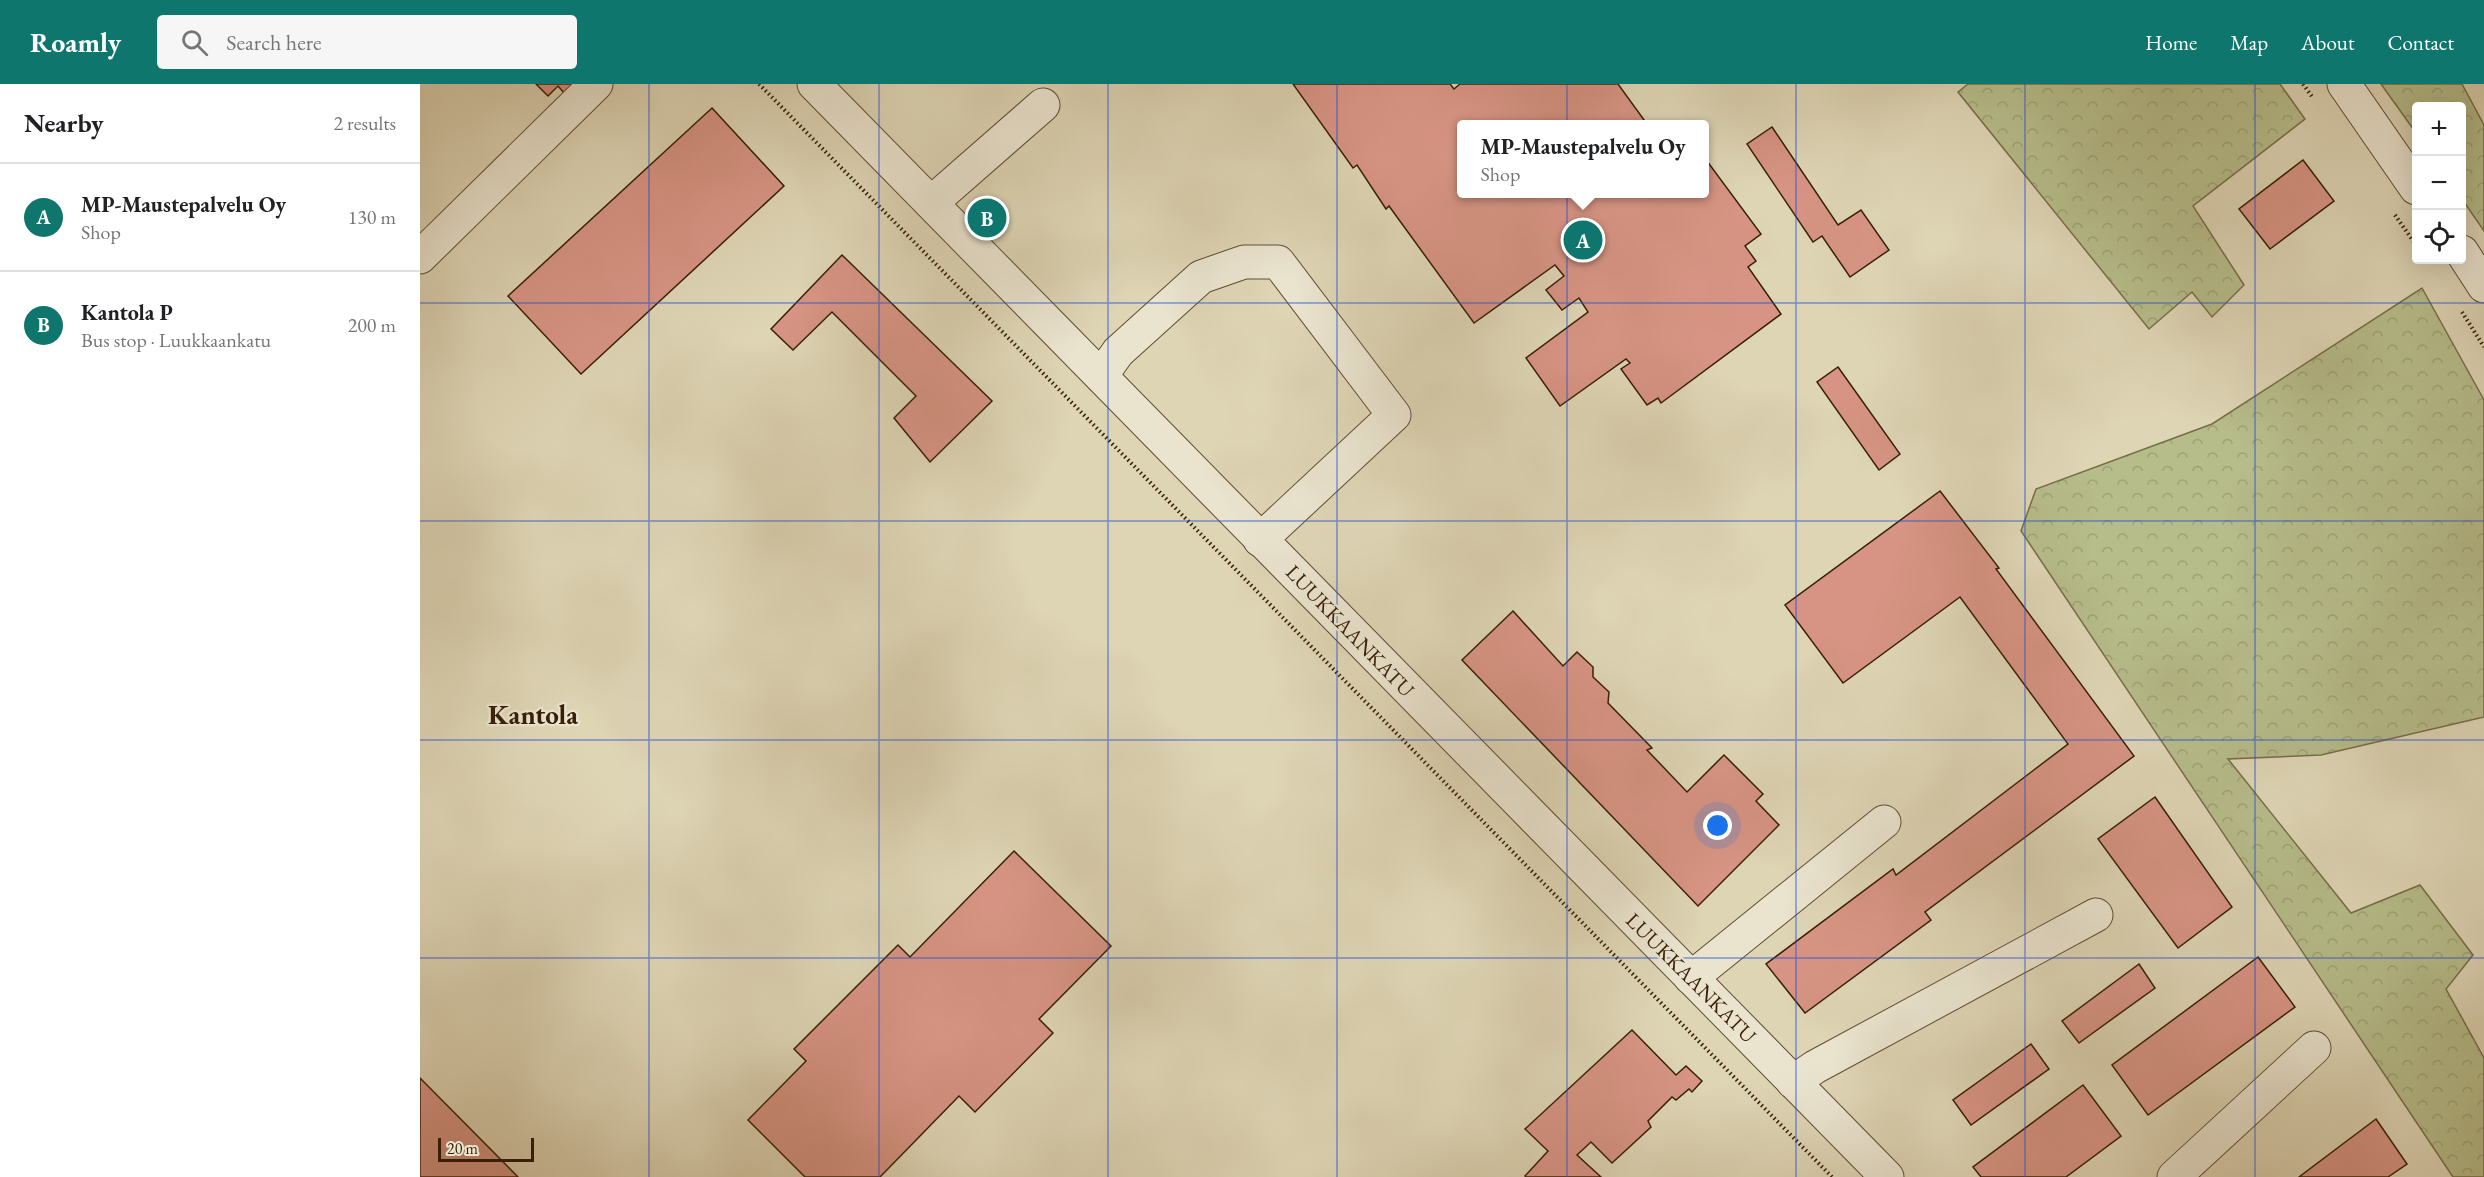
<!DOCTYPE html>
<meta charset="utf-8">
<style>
:root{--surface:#fff;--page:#f6f6f6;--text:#202124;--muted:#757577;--line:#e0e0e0;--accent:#0f766e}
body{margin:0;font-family:"EB Garamond",serif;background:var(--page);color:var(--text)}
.controls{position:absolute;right:18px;top:18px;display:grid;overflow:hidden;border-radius:6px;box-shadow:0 6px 24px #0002}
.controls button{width:54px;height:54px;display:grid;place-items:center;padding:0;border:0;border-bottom:2px solid var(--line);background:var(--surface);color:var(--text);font:30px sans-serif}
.scale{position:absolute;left:18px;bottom:15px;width:96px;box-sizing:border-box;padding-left:6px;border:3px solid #381f06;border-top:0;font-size:16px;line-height:21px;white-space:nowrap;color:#381f06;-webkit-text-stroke:4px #eae4cf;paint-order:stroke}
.you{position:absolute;left:1298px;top:742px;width:21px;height:21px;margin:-15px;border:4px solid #fff;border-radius:50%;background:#1a73e8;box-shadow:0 0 0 9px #1a73e833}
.badge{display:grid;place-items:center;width:39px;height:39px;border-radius:50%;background:var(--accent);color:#fff;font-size:20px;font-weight:700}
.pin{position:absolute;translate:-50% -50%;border:3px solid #fff;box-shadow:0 2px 6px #0006}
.popup{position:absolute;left:1037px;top:36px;width:252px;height:78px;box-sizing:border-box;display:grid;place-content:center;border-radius:6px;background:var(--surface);filter:drop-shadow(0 2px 4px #0005);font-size:20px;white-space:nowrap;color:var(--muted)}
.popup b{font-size:22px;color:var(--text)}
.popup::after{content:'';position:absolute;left:50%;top:100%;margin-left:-12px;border:12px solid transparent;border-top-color:var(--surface)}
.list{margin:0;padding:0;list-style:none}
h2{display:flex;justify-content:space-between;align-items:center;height:78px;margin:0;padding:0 24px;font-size:26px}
h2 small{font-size:20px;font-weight:400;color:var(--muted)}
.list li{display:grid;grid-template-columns:39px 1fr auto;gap:18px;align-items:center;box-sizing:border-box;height:108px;padding:0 24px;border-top:2px solid var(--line)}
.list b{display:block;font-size:22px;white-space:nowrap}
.list p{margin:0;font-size:20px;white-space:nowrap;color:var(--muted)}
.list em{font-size:20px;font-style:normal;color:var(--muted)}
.icon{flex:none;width:33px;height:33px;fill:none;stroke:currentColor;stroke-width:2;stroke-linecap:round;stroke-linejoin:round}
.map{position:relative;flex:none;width:2064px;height:1093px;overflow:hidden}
header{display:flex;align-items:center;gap:36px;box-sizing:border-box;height:84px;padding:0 30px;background:var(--accent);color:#fff}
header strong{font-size:28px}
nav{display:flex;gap:33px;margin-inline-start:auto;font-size:21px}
.search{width:420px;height:54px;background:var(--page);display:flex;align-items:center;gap:15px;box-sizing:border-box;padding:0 21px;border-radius:6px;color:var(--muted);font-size:22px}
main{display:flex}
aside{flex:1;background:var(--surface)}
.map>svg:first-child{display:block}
</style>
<header>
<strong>Roamly</strong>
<div class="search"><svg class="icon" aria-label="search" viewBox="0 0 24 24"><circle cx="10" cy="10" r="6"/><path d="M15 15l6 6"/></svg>Search here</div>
<nav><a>Home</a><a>Map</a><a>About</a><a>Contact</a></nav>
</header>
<main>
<aside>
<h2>Nearby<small>2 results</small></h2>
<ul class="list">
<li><span class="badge">A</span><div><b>MP-Maustepalvelu Oy</b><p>Shop</p></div><em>130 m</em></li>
<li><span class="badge">B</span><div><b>Kantola P</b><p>Bus stop · Luukkaankatu</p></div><em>200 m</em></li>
</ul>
</aside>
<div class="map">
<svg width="2064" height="1093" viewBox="0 0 2064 1093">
<defs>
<pattern id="forest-crowns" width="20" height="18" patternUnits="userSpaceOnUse" patternTransform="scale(1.5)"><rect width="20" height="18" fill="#b6bc8a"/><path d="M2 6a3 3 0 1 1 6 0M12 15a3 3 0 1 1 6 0" fill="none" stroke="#9da176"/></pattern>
</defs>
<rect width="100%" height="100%" fill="#ded5b5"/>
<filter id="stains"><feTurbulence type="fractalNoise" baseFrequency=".00333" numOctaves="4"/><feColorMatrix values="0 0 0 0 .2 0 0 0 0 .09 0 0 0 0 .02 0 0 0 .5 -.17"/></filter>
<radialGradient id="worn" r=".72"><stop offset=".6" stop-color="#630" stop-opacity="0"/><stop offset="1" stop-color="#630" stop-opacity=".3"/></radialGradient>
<g fill="url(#forest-crowns)" stroke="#776e48" stroke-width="1.5">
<path d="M1548 0H1860L1885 35 1773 122 1824 201 1792 233 1772 208 1729 245 1538 8Z"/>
<path d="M1961 0H2042L2064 41V147L2042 115V22H1996V49Z"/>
<path d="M2002 204 2064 316V633L1901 671 1808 675 1931 829 2000 801 2053 871 2026 905 2064 974V1093H2033L1601 447 1616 405 1792 340Z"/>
</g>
<g fill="#d79484" stroke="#381f06" stroke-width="1.5">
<path d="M116 0H156L145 10 138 2 128 12Z"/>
<path d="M873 0H1030L1034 5 1040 0H1198L1227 40H1042V110H1284V73L1341 150 1325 162 1336 177 1328 183 1361 230 1241 319 1238 314 1227 321 1201 285 1210 279 1206 275 1140 322 1106 274 1168 228 1159 214 1142 226 1126 206 1144 192 1135 181 1054 239 969 122 966 125 937 81 933 84Z"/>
<path d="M292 24 364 102 161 290 88 212Z"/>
<path d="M1352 43 1418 141 1441 126 1469 166 1430 193 1402 152 1393 158 1327 60Z"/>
<path d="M1883 76 1914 117 1850 165 1819 125Z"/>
<path d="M422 171 572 317 510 378 474 334 496 312 412 228 373 266 351 245Z"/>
<path d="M1418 283 1480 370 1459 386 1397 298Z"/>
<path d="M1520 407 1579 484 1576 485 1714 672 1505 828 1511 836 1385 929 1346 880 1473 785 1476 791 1648 660 1540 513 1423 599 1365 521Z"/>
<path d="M1093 527 1143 582 1157 568 1173 583V593L1189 608 1188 619 1232 664 1227 666 1267 708 1304 671 1343 710 1336 717 1359 741 1278 822 1042 576Z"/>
<path d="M1735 713 1812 823 1758 864 1678 755Z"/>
<path d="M594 767 691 862 619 935 633 949 555 1028 539 1012 460 1093H385L328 1036 386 977 374 965 478 861 490 873Z"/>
<path d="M1838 873 1875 923 1728 1031 1692 981Z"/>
<path d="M1719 880 1735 904 1659 959 1642 937Z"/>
<path d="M1212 946 1256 991 1266 982 1282 997 1272 1008 1269 1005 1256 1016 1252 1013 1228 1037 1231 1043 1192 1079 1171 1058 1157 1071 1181 1093H1106L1105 1092 1128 1067 1105 1045Z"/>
<path d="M1611 960 1629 985 1551 1041 1533 1016Z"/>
<path d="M0 994 98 1093H0Z"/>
<path d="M1663 1001 1701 1052 1646 1093H1561L1553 1083Z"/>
<path d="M1956 1035 1987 1080 1968 1093H1879Z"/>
</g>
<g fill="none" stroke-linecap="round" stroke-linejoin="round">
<g stroke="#624c32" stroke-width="35">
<g id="minor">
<path d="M394 0 1467 1093"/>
<path d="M1924 0 1996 104"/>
<path d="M511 119 623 21"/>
<path d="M2042 168 2064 202"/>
<path d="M0 173 176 0"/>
<path d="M681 292 698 268 781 193 824 178H858L974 331 840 456"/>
<path d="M1271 894 1464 738"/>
<path d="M1373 998 1395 983 1676 831"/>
<path d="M1754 1093 1894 964"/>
</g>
</g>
<g stroke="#381f06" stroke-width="4" stroke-dasharray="1.5 3" stroke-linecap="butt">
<path d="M339 0 1412 1093"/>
<path d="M1883 0 1893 14"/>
<path d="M1975 131 1996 161"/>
<path d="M2042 228 2064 263"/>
</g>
<use href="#minor" stroke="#eae4cf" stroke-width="33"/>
</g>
<path fill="none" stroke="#1d4ed8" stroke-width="1.5" stroke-opacity="0.55" d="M229 0V1093M459 0V1093M688 0V1093M917 0V1093M1147 0V1093M1376 0V1093M1605 0V1093M1835 0V1093M0 219H2064M0 437H2064M0 656H2064M0 874H2064"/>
<g text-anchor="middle" stroke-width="4.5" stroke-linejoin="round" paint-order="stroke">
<g font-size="21" fill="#381f06" stroke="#eae4cf">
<text transform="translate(930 547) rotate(46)" y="7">LUUKKAANKATU</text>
<text transform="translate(1271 894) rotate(45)" y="7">LUUKKAANKATU</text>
</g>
<g font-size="27" font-weight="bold" fill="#381f06" stroke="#eae4cf">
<text x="113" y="640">Kantola</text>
</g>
</g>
<rect width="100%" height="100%" filter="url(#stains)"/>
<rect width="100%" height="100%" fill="url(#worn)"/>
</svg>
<div class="controls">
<button>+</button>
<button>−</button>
<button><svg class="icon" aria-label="locate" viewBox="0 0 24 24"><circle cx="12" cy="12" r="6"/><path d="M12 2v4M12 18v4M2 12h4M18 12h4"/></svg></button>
</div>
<div class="scale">20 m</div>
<div class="you"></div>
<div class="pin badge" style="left:1163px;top:156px">A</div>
<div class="popup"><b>MP-Maustepalvelu Oy</b>Shop</div>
<div class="pin badge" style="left:567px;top:134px">B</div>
</div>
</main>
